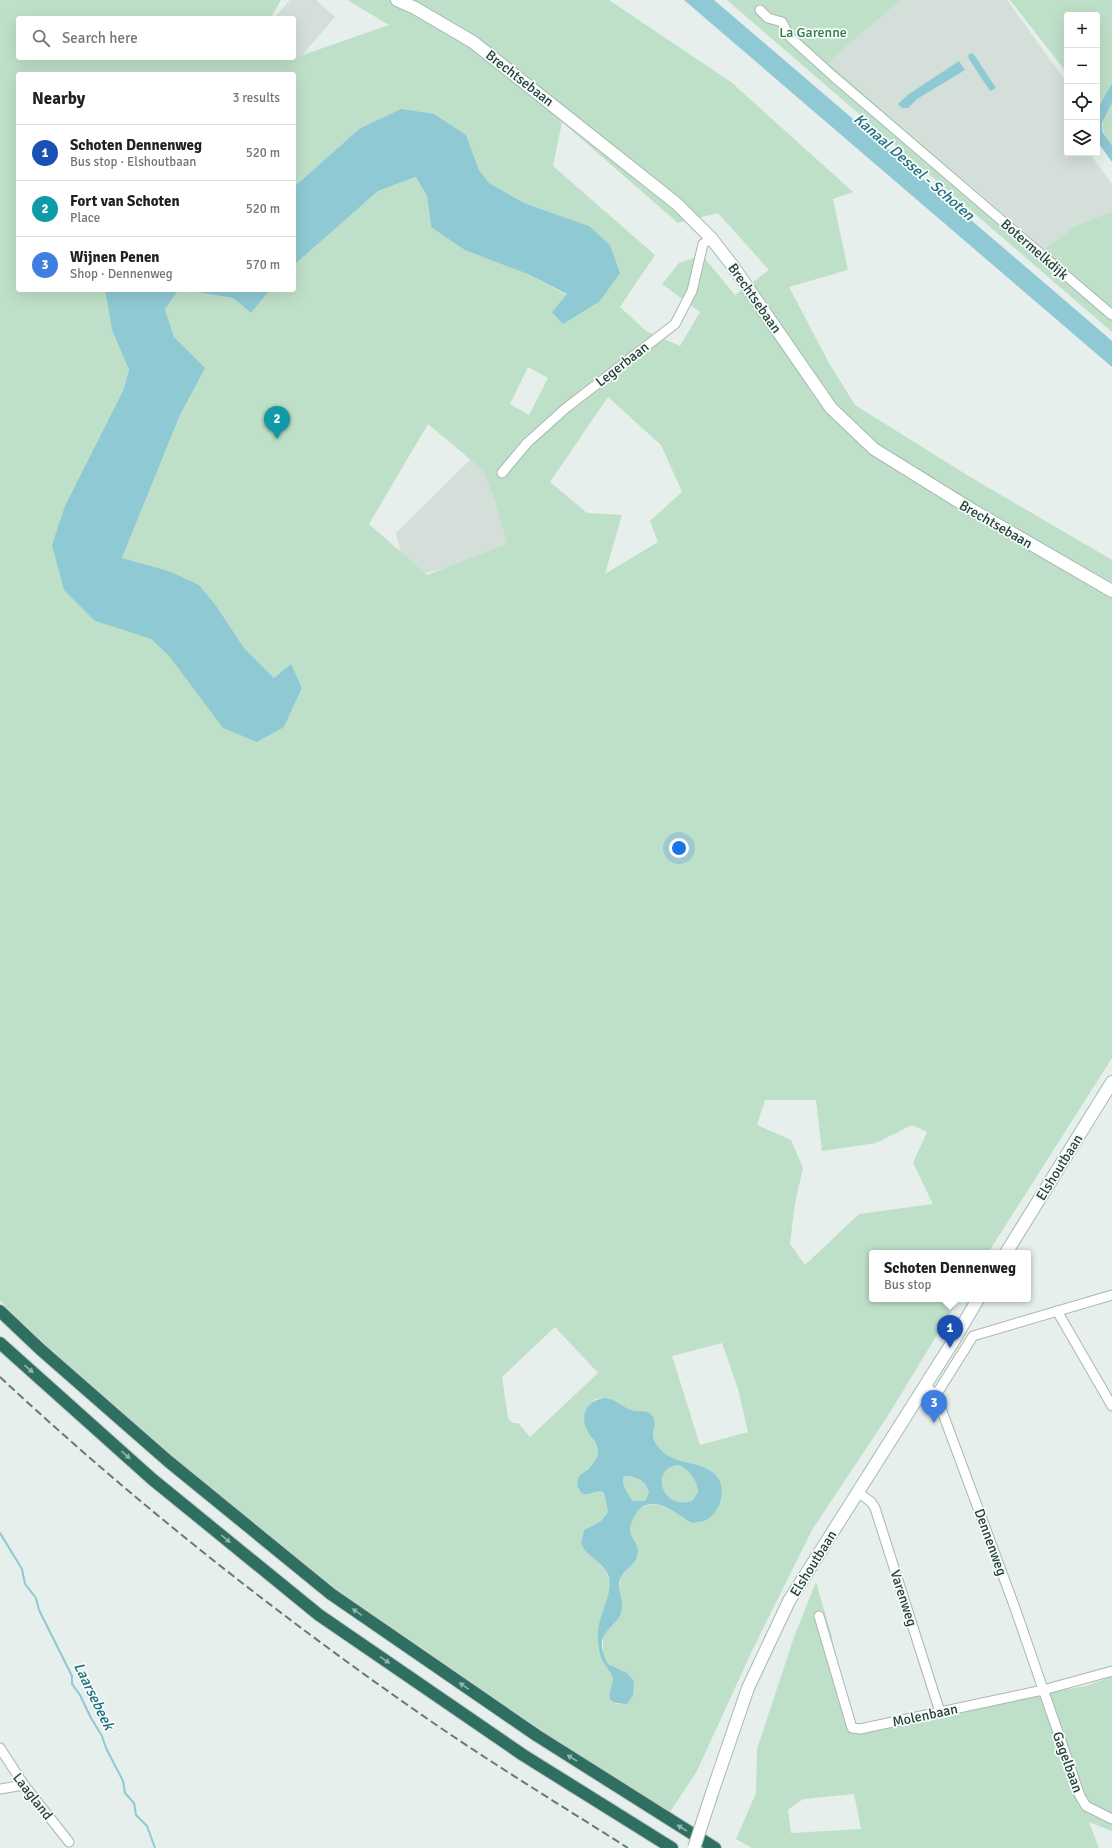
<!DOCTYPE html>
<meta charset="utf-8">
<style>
:root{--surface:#fff;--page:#f6f6f6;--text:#202124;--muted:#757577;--line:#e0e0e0;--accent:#7f4e3f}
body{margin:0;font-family:Signika,sans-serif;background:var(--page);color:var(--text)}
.controls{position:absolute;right:12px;top:12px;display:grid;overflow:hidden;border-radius:4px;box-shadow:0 4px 16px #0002}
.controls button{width:36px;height:36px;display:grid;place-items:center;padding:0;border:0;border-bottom:1px solid var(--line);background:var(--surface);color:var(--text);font:20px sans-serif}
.you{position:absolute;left:679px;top:848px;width:14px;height:14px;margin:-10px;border:3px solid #fff;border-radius:50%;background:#1a73e8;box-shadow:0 0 0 6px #1a73e833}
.badge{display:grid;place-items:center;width:26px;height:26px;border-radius:50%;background:var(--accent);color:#fff;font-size:13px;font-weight:700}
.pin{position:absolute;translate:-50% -33px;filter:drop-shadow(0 1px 2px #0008)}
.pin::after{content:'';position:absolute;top:21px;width:14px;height:12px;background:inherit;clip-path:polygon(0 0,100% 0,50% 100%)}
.popup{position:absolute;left:869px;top:1250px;width:162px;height:52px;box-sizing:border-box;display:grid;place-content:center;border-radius:4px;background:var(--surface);filter:drop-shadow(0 1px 3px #0005);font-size:13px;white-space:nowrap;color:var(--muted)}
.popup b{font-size:15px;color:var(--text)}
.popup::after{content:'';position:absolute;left:50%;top:100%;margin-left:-8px;border:8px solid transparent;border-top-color:var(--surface)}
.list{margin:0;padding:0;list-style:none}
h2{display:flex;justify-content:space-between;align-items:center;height:52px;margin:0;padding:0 16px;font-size:17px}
h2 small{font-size:13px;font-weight:400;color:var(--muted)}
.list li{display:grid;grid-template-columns:26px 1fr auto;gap:12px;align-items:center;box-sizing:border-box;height:56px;padding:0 16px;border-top:1px solid var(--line)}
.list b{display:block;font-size:15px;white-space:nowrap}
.list p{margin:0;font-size:13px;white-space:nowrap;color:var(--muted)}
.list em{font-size:13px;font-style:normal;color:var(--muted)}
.icon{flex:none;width:22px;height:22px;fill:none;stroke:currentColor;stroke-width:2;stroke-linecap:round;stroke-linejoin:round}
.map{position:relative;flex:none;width:1112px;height:1848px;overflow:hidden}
.search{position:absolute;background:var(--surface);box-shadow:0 4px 16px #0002;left:16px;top:16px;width:280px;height:44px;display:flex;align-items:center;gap:10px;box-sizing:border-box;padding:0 14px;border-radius:4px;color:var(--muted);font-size:15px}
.panel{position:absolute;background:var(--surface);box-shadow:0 4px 16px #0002;left:16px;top:72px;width:280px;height:220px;border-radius:4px}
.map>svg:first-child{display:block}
</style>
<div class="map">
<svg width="1112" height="1848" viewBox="0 0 1112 1848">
<rect width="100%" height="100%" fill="#e6efeb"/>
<g fill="#d4dfda">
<path d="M290 0H316L335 17 298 60 294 56V18H274Z"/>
<path d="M901 0H1007L1067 83V153H1089L1112 184V219L1075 226 1045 250 830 64 834 57Z"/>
<path d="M474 456 487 467 510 548 475 562 406 577 396 533Z"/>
</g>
<g fill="#bfe0c8" fill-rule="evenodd">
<path d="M0 0H281L271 18H18V58H294L389 25 347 0H609L731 82 853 192 833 199 848 270 789 287 829 363 855 405 967 475 1112 560V1058L988 1253H872V1299H959L887 1417 812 1530 751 1653 697 1771 670 1812 540 1729 335 1588 173 1456 45 1344 0 1301ZM18 74H294V187L359 129 466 135 479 170 489 183 524 203 589 226 563 324 567 295 528 274 431 227 427 196 417 177 378 191 294 265V290H270L251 313 233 298 196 292 178 291 165 309 174 337 204 368 180 415 122 558 169 571 198 585 217 607 244 648 274 678 291 665 302 688 284 727 170 657 151 639 95 621 123 391 129 370 112 330 105 290H18ZM562 122 678 223 718 213 769 270 735 295 702 255 679 263 662 284 700 312 680 346 646 331 620 307 655 255 553 166ZM528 367 548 378 529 415 510 404ZM608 397 661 445 682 492 650 521 658 542 605 574 622 515 587 513 550 482ZM428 424 484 471 497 507 507 544 427 575 369 524ZM765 1100H816L822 1151 876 1143 912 1125 927 1132 913 1163 933 1204 859 1214 805 1265 790 1244 795 1203 803 1168 791 1140 757 1125ZM555 1327 598 1373 530 1437 518 1423H513L508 1418 502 1377ZM722 1343 738 1389 748 1432 700 1445 672 1356ZM604 1398C617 1400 621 1409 633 1411 640 1413 645 1410 652 1415 659 1429 645 1434 662 1451 684 1473 725 1453 721 1501L682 1517C668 1506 646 1496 634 1516 632 1520 630 1524 629 1528 629 1536 634 1539 636 1545 637 1550 635 1556 635 1561L621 1576 619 1593 621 1599 615 1623 605 1632 603 1638V1653L608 1664 627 1673 634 1681 627 1704H616L610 1696 613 1678C608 1666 599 1658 598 1645 595 1621 615 1598 608 1576 604 1564 587 1555 581 1543L584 1530 601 1521 608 1512 604 1493 595 1491 587 1494 579 1491C573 1474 592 1470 598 1455 603 1443 590 1438 586 1428 585 1425 584 1420 584 1416L595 1399Z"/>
<path d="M727 0H901L834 57 830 64 1044 250 1075 226 1112 212V332Z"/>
<path d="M1010 0H1112V83L1097 110V15H1067V73Z"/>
<path d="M1112 103V145C1098 126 1102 123 1112 103Z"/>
<path d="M678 1465C689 1469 697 1480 698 1492L692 1501C661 1510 650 1468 678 1465Z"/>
<path d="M627 1476C638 1477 647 1482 649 1493L645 1501H633C629 1495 622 1484 623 1477Z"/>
<path d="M816 1582 832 1637 849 1731 940 1718 1033 1695 1086 1686 1112 1676V1831L1089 1822 1099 1848H752L736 1839 756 1793 757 1749 794 1637ZM854 1794 861 1829 791 1833 788 1810 803 1799Z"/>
</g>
<g fill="#8ec9d4" fill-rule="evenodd">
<path d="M684 0H714L1076 310 1112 341V367Z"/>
<path d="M972 53 975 56 996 88 990 91 969 59 968 55Z"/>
<path d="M959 61 965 70 917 99 908 108H902L898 104 909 94Z"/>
<path d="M1112 83V103L1102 123V128L1103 133 1112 145V162L1097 141V110Z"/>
<path d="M401 109 434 114 466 135 479 170 489 183 524 203 589 226 610 245 620 273 600 301 563 324 552 312 567 294 528 274 465 250 431 227 427 196 416 177 378 191 294 265V187L359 129Z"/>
<path d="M105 290H270L251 313 233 298 196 292 178 291 165 309 174 337 205 368 180 415 122 558 169 571 199 585 217 607 244 648 274 678 291 664 302 688 284 727 257 742 223 728 170 657 151 639 95 621 64 590 52 545 65 506 123 391 129 370 112 330Z"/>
<path d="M604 1398C615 1398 621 1407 631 1410 638 1413 648 1408 653 1417 659 1429 645 1433 661 1450 674 1464 696 1461 711 1471 730 1483 722 1513 704 1521 700 1522 695 1522 692 1523 677 1515 660 1497 642 1507 638 1510 635 1514 633 1519 623 1538 642 1541 637 1556 635 1565 625 1569 621 1577 616 1588 623 1597 622 1607 620 1631 589 1628 608 1664L627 1673 634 1681 633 1695 627 1704C603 1703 610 1697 613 1678 610 1670 603 1664 601 1657 596 1643 597 1627 602 1614 606 1602 611 1592 609 1578 606 1563 586 1557 581 1543L584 1530 601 1521 608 1512 604 1493C596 1489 593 1494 585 1494 579 1494 576 1484 578 1479 580 1473 586 1472 589 1468 593 1464 596 1459 598 1455 599 1440 592 1441 587 1430 579 1415 588 1400 604 1398ZM678 1465C689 1469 697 1480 698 1492L692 1501C661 1510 650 1468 678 1465ZM627 1476C638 1477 647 1482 649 1493L645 1501H633C629 1496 622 1485 623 1477Z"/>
</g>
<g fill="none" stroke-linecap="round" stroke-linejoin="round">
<path stroke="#8ec9d4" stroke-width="2" d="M0 1533 22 1569 25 1584 36 1598 39 1610 72 1676V1684L80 1695 91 1718 102 1736 106 1748 123 1781 125 1793 134 1803 136 1815 147 1826 155 1848"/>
<g stroke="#a8b8b2" stroke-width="11">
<g id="minor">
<path d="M760 10 768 18 782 22 790 37 833 76 1112 315"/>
<path d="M502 473 527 443 566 408 675 324 692 291 703 244 711 238"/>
<path d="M1057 1311 1112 1406"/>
<path d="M925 1386 936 1395 1015 1608 1080 1796 1086 1806 1112 1819"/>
<path d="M936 1395 973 1336 1112 1295"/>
<path d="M858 1492 871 1502 875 1508 940 1712"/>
<path d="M819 1616 852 1728 860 1729 1043 1690 1112 1671"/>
<path d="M0 1748 24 1785 69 1842"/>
<path d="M0 1789 24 1785"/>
</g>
</g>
<g stroke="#a4bbb3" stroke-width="14">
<g id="secondary">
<path d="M397 0 415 8 473 42 677 204 711 238 732 265 831 408 874 449 974 511 1112 591"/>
<path d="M1006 1253 1112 1082"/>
<path d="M712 1793 748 1688 789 1601 954 1340 978 1299"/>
</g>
</g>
<g stroke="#c2cac8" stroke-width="14">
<g id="motorway">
<path d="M0 1311 40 1349 168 1461 331 1594 536 1735 715 1848"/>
<path d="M0 1343 152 1479 319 1615 523 1755 672 1848"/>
</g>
</g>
<use href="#minor" stroke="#fff" stroke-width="9"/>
<use href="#secondary" stroke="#fff" stroke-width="12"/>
<use href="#motorway" stroke="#2f6f62" stroke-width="12"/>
<path stroke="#5f7d75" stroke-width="2" stroke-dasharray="8 4" stroke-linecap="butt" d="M0 1377C135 1503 280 1617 432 1722 496 1766 562 1806 628 1848"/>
<g stroke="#a4bbb3" stroke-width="14" stroke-linecap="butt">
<path id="secondary-bridge" d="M694 1848 712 1793"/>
</g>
<use href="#secondary-bridge" stroke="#fff" stroke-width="12"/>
</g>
<defs><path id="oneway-solid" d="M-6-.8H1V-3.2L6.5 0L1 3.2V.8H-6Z"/></defs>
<g fill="#93b5ae">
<use href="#oneway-solid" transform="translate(29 1369) rotate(41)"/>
<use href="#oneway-solid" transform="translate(126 1455) rotate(41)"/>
<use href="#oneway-solid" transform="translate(226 1539) rotate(39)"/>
<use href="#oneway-solid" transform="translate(357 1612) rotate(-145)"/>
<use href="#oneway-solid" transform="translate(385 1660) rotate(35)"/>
<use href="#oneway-solid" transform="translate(464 1686) rotate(-145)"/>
<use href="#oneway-solid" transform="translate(572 1758) rotate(-148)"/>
<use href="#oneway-solid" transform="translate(682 1828) rotate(-148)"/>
</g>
<g text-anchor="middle" stroke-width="3.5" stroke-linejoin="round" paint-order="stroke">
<g font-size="14" fill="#2d7a4b" stroke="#f7fbf9">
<text x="813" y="37">La Garenne</text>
</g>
<g font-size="14" fill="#24423a" stroke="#f7fbf9">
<text transform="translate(520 78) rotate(38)" y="5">Brechtsebaan</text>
<text transform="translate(1035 249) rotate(41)" y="5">Botermelkdijk</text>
<text transform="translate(755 298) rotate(55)" y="5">Brechtsebaan</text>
<text transform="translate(622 364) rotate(-38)" y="5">Legerbaan</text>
<text transform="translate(996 524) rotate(30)" y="5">Brechtsebaan</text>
<text transform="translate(1059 1167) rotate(-58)" y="5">Elshoutbaan</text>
<text transform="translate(991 1542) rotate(70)" y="5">Dennenweg</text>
<text transform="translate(813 1563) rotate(-58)" y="5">Elshoutbaan</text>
<text transform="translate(904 1598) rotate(72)" y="5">Varenweg</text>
<text transform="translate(925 1715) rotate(-12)" y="5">Molenbaan</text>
<text transform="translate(1068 1762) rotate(70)" y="5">Gagelbaan</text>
<text transform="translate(33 1796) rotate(52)" y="5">Laagland</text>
</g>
<g font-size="15" font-style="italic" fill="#1c6f80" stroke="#f7fbf9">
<text transform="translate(914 167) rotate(41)" y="5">Kanaal Dessel - Schoten</text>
<text transform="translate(94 1696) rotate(64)" y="5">Laarsebeek</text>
</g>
</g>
</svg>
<div class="controls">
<button>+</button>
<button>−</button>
<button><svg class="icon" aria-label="locate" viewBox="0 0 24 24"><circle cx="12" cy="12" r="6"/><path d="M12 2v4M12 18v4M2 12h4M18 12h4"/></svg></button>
<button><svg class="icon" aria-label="layers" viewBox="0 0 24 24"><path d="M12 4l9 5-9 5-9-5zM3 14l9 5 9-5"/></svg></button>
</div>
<div class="you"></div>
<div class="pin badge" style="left:950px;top:1348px;background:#1a4fb4">1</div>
<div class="popup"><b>Schoten Dennenweg</b>Bus stop</div>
<div class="pin badge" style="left:277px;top:439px;background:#0f9aa8">2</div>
<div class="pin badge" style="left:934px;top:1423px;background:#3f7fe0">3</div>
<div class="search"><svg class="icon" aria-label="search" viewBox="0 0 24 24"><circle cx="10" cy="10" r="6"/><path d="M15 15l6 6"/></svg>Search here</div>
<section class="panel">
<h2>Nearby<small>3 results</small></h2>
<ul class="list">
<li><span class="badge" style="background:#1a4fb4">1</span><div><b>Schoten Dennenweg</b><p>Bus stop · Elshoutbaan</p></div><em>520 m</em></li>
<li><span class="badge" style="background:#0f9aa8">2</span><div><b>Fort van Schoten</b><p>Place</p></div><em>520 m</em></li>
<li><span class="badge" style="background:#3f7fe0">3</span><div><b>Wijnen Penen</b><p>Shop · Dennenweg</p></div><em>570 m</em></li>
</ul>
</section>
</div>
